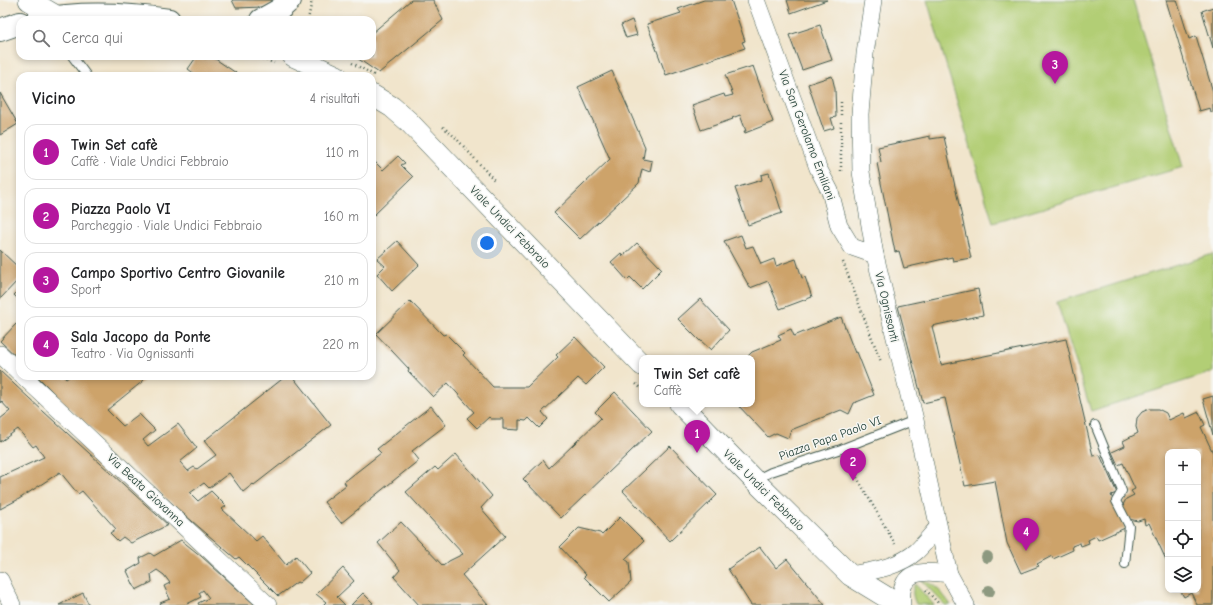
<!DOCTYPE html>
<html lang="it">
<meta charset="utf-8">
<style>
:root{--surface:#fff;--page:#f2f2f2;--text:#202124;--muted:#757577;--line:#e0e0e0;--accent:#b5179e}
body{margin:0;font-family:"Comic Neue",sans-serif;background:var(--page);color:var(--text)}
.controls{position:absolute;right:12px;bottom:12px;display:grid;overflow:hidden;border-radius:8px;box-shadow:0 2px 6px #0003}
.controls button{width:36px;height:36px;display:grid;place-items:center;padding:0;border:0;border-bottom:1px solid var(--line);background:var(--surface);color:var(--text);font:20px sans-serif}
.you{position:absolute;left:487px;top:243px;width:14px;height:14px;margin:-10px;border:3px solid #fff;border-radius:50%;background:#1a73e8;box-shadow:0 0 0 6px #1a73e833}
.badge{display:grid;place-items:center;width:26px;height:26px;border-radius:50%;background:var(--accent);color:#fff;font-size:13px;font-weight:700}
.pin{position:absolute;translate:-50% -33px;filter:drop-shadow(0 1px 2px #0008)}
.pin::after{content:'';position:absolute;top:21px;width:14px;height:12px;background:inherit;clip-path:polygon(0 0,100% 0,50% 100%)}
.popup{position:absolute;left:639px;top:355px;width:116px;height:52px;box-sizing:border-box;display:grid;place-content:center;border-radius:8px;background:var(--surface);filter:drop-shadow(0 1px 3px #0005);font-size:13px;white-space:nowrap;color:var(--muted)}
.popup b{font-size:15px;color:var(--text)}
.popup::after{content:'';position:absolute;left:50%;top:100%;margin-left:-8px;border:8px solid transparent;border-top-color:var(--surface)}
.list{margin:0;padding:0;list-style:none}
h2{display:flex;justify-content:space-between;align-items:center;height:52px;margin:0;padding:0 16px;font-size:17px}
h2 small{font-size:13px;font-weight:400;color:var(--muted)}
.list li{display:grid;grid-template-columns:26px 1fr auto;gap:12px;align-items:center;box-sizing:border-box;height:56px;margin:0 8px 8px;padding:0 8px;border:1px solid var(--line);border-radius:12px}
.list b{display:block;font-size:15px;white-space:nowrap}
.list p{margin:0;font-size:13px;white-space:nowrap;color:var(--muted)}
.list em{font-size:13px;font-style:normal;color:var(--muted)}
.icon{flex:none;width:22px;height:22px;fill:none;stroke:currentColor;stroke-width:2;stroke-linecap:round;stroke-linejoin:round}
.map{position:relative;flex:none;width:1213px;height:605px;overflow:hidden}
.search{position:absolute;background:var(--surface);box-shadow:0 2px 6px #0003;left:16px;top:16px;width:360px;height:44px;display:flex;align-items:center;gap:10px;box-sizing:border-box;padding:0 14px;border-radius:12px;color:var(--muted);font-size:15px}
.panel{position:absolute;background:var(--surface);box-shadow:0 2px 6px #0003;left:16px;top:72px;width:360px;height:308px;border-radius:12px}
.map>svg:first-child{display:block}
</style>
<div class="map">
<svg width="1213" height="605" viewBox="0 0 1213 605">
<rect width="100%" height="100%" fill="#f6f6f2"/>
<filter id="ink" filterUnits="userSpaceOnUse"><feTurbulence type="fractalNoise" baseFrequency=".025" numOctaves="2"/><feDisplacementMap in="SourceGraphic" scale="8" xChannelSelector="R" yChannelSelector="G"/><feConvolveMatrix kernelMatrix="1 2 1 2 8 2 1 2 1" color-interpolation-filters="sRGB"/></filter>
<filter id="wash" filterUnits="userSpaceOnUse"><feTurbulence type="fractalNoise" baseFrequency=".012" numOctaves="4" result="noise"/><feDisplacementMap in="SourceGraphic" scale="16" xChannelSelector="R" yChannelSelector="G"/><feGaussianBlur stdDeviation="0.9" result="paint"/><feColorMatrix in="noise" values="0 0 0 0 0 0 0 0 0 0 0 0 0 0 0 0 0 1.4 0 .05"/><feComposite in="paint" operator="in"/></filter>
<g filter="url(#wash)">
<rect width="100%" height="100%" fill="#f1e5cc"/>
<g fill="#b2ce75" stroke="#688654">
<path d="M927 0H1133L1183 167 993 223Z"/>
<path d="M1213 254V372L1091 411 1057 302Z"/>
<path d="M921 580C936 584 942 593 951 605H945Z"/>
<path d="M915 584 934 605 916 604C913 597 911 591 915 584Z"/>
</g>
<g id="blocks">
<g fill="#cda36b">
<path d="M232 0H280L263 7 236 8Z"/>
<path d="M411 0H433L443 20 379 73 354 56H372V33Z"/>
<path d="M704 0H731L745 41 742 42 745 48 666 75 647 24 681 13 678 9Z"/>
<path d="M787 0H827L791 13Z"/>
<path d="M1166 0H1177L1189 39 1196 36 1213 92V112H1211L1210 108 1199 111Z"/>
<path d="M1213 7V48L1202 11Z"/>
<path d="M632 20 637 35 626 38 621 25Z"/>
<path d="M820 25 832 60 802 70 789 35Z"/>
<path d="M197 56H201L206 59 208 56H211L239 75 238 76H195L196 75 188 69Z"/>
<path d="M753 66 773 122 745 133 744 131H746L740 115 732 118 733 119 701 130 692 105 724 94 725 97 733 95 725 75Z"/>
<path d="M612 71 645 147 643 159 652 161 650 172 642 169 639 183 580 239 554 213 610 159 578 87Z"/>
<path d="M832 76 835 89 836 117 831 118 834 128 824 131 808 84Z"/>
<path d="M0 93 18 124 0 135Z"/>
<path d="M930 136V139L944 137 971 258 953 261 952 257 904 268 899 251 895 252 877 163 881 162 878 147Z"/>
<path d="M398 156 405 163 401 165 413 177 372 217V159L383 170Z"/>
<path d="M769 173 782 213 748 225 735 188 762 180 761 175Z"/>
<path d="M741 235 746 248 753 246 761 264 774 259 776 266 796 259 802 278 805 277 812 297 780 309 768 281 750 288 724 241Z"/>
<path d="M397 241 419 265 392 291 377 274 385 266 377 259Z"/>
<path d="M637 243 662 269 642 289 630 277 627 280 611 262 621 253 623 256Z"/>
<path d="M0 250 20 269V278L0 299Z"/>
<path d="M20 289V301L14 295Z"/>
<path d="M978 289 983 315 932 326 941 365 1066 339 1093 456 1100 455 1117 493 1111 495 1125 528 1098 540 1096 536 1088 540 1089 543 1081 546 1080 543 1072 546 1073 550 1053 559 1052 556 1037 564 1039 566 1021 573 1007 543 995 481 965 486 945 398 923 403 898 306Z"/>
<path d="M700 299 729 330 711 350 700 340V341L678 319Z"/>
<path d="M410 301 443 335 446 334 465 353 463 355 493 387H527L558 357 556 355 575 337 604 367 586 385 578 378 542 412 548 419 539 428 529 418 526 421 519 420V430L503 429V419H491L489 417 477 428 467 418 474 412 448 383 433 397 408 371 409 369 376 334Z"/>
<path d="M841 317 855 353 857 352 874 395 854 403 849 414 841 410 791 430 788 438 776 433 768 437 737 404H752V358H746L752 352 781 340 778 335 791 329 794 336Z"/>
<path d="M20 323V360L0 341 16 324 18 325Z"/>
<path d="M0 371 44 412 168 525 131 543 123 537 118 541 110 533 116 529 82 491 78 494 60 472 19 499 0 509V477L44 457 36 445 33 447 18 429 0 442V419L10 411 1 401 0 403Z"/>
<path d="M37 376H63L66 379 70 376H112L115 379 119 376H139L143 381 107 410 123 426 139 414 155 430 143 440 148 446 178 424 197 448 180 462 188 471 194 467 197 469 216 455 204 441 286 376H292L331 425 254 485 253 484 243 492 229 473 209 488 204 483 190 493 198 501 211 491 226 506 222 509 256 541 262 536 286 565 296 556 310 573 299 583 297 582 278 596 239 557 236 559 178 509 71 410Z"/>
<path d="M615 392 652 431 561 518 523 479 543 460 549 468 601 418 595 412Z"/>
<path d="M1213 396V435L1203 399Z"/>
<path d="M431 406 446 425 412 451 419 460 341 523 324 502 346 485 344 482 381 453 377 449Z"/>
<path d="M1149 409H1158L1166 413 1169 420 1184 413 1186 418 1199 412 1205 425 1201 427 1213 453V605H1197L1191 593 1184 597 1180 590H1198V452H1168V564L1149 523 1145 525 1144 519 1138 521 1128 519 1122 507 1126 499 1134 495 1131 491 1135 489 1123 463 1118 465 1112 452 1125 446 1123 441 1138 433 1136 427 1137 418 1142 412Z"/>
<path d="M670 446 717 495 670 541 623 491Z"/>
<path d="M456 454 492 496 481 508 505 536 462 575 488 605H419L394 577 400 570 378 543 401 522 443 566 449 561 463 554 406 492 435 467 438 470Z"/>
<path d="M620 517 644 541 625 559 629 562 631 582 609 602 584 577 586 575 560 547 579 528 600 533 602 535Z"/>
<path d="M181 540 201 556 255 605H199L198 603 209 598 203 590 199 593 201 597 185 605H161L160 603 170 599 164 586 170 583 164 575 157 570 151 574 152 582 136 590 127 571 141 563 140 558 150 553 154 556Z"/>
<path d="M760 547 776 568 787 559 825 605H751L728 569Z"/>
<path d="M343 568 354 581 337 597 345 605H323L326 602 316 594Z"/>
<path d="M83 593 89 605H59Z"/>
<path d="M363 593 373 603 370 605H351Z"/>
</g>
</g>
</g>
<g filter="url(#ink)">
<use href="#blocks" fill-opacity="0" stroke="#3e564b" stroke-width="1"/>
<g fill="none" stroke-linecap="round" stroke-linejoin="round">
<g stroke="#3e564b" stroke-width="10">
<g id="service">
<path d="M72 56 87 76"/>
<path d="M1095 425 1122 491 1116 501 1129 526 1125 564"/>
<path d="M755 480 771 472 841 449 915 420"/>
</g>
</g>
<g stroke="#3e564b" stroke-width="18">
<g id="minor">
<path d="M756 0 818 168 830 191 839 226 850 244 852 247 875 255"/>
<path d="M873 0 865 54 860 114 861 172 875 255 915 420 949 574 966 605"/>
<path d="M0 354 20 373"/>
<path d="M23 376 268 605"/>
<path d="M850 575C873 571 899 567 917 551 924 544 931 535 938 527"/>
<path d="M0 580 12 605"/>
<path d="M902 605C898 569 922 570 949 574"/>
</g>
</g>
<g stroke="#3e564b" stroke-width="22">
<g id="tertiary">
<path d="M29 0 56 16"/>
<path d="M293 56 337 76"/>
<path d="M372 95 392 107 408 121 642 365"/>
<path d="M680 404 754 480 850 575 899 605"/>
</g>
</g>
<g stroke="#3e564b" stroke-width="24">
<g id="secondary">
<path d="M37 20C78 12 127 14 169 20"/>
<path d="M261 20 279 10 290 0"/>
<path d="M0 30 20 23"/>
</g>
</g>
<g stroke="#3e564b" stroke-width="2.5" stroke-dasharray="1 3" stroke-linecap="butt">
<path d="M308 20 312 0"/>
<path d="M255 56 274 63"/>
<path d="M352 63 374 75"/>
<path d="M841 115V102"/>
<path d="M443 127 455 137 495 181"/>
<path d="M841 171V120"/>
<path d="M843 262 881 362"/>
<path d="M636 384 642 389"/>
<path d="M847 460 895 544"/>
<path d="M926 590 940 605"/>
</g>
<use href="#service" stroke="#fff" stroke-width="8"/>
<use href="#minor" stroke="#fff" stroke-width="17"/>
<use href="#tertiary" stroke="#fff" stroke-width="21"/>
<use href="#secondary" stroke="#fff" stroke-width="22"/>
</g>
<g fill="#8d9980">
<circle cx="987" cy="557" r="6"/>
<circle cx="989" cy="591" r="6"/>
</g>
</g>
<g text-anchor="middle" stroke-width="3" stroke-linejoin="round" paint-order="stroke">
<g font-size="12" fill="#1f3d34" stroke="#f6f6f2">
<text transform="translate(807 135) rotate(69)" y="4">Via San Gerolamo Emiliani</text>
<text transform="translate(510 227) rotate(46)" y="4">Viale Undici Febbraio</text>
<text transform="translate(887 307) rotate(77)" y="4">Via Ognissanti</text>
<text transform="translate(830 438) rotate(-20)" y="4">Piazza Papa Paolo VI</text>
<text transform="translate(146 490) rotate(43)" y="4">Via Beata Giovanna</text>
<text transform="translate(764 490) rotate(45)" y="4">Viale Undici Febbraio</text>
</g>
</g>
</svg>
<div class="controls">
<button>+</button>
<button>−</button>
<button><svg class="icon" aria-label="locate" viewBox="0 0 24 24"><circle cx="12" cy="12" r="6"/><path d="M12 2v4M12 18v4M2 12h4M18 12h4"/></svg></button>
<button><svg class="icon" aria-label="layers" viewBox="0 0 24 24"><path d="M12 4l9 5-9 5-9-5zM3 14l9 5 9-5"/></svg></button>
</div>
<div class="you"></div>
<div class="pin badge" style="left:697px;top:453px">1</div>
<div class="popup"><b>Twin Set cafè</b>Caffè</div>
<div class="pin badge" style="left:853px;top:481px">2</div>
<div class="pin badge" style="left:1055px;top:84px">3</div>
<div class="pin badge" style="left:1026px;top:551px">4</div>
<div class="search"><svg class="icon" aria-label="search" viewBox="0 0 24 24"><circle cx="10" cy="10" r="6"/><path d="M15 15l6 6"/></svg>Cerca qui</div>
<section class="panel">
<h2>Vicino<small>4 risultati</small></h2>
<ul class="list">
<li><span class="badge">1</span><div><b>Twin Set cafè</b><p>Caffè · Viale Undici Febbraio</p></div><em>110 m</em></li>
<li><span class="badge">2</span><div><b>Piazza Paolo VI</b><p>Parcheggio · Viale Undici Febbraio</p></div><em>160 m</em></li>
<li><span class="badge">3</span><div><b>Campo Sportivo Centro Giovanile</b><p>Sport</p></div><em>210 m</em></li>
<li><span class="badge">4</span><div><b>Sala Jacopo da Ponte</b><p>Teatro · Via Ognissanti</p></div><em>220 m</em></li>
</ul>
</section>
</div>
